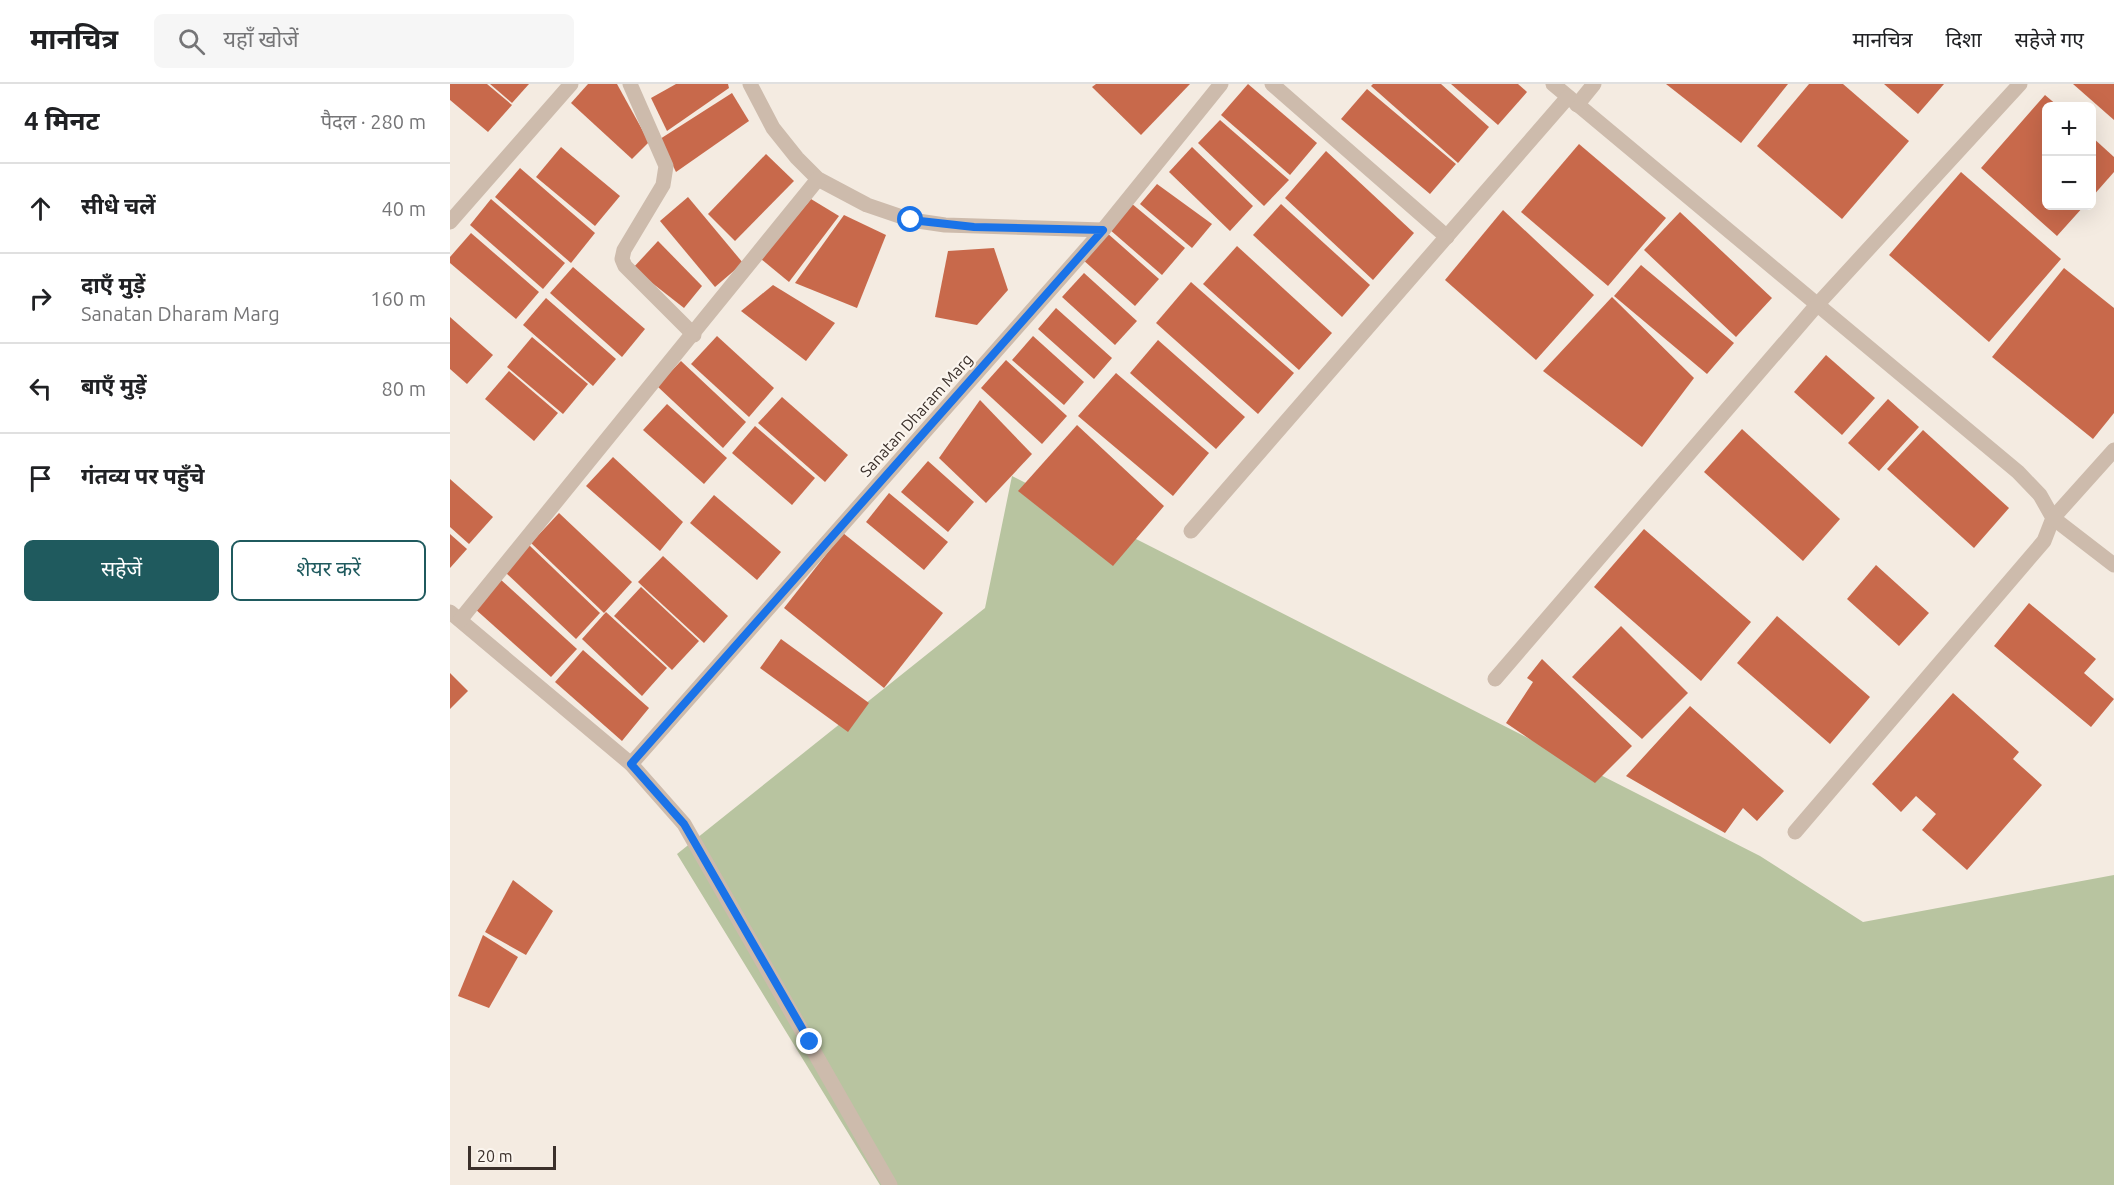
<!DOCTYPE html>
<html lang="hi">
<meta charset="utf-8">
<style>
:root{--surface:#fff;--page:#f6f6f6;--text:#202124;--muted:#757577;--line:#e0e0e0;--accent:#1f5a5e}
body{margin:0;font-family:Ubuntu,"Noto Sans Devanagari",sans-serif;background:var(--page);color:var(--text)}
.controls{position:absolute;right:18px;top:18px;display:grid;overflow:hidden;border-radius:9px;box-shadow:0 6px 24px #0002}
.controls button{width:54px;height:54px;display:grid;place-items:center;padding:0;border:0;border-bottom:2px solid var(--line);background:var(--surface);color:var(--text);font:30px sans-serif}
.scale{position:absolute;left:18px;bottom:15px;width:88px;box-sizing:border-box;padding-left:6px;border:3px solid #3b302b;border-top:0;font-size:16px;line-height:21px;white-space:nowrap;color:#3b302b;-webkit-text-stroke:4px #fbf5ee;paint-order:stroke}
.stop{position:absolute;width:18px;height:18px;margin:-14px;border:4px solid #1a73e8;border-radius:50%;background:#fff}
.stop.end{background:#1a73e8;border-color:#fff;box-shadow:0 2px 6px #0008}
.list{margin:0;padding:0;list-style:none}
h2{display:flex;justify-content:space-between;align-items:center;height:78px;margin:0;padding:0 24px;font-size:26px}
h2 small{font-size:20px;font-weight:400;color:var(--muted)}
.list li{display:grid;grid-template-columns:39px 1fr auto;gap:18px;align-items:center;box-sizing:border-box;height:90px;padding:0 24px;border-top:2px solid var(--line)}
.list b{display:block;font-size:22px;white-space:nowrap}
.list p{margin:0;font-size:20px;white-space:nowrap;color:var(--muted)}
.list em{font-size:20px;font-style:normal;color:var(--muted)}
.actions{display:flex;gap:12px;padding:18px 24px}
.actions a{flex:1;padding:14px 0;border:2px solid var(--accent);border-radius:9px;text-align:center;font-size:21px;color:var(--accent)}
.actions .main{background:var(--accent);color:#fff}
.icon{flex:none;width:33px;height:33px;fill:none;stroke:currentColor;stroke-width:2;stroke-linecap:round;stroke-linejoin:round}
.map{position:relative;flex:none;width:1664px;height:1101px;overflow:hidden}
header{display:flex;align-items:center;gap:36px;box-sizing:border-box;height:84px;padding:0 30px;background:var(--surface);border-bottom:2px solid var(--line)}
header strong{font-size:28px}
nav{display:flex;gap:33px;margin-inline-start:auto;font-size:21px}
.search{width:420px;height:54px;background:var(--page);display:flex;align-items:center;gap:15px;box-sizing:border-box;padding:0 21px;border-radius:9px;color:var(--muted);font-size:22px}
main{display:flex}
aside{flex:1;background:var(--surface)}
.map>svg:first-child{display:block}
</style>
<header>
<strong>मानचित्र</strong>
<div class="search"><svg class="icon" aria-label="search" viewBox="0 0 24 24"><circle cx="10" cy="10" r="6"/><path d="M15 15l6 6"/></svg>यहाँ खोजें</div>
<nav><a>मानचित्र</a><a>दिशा</a><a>सहेजे गए</a></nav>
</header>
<main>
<aside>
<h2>4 मिनट<small>पैदल · 280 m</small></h2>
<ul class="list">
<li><svg class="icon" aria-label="ahead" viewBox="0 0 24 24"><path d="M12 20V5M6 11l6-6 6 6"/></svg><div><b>सीधे चलें</b></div><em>40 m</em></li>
<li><svg class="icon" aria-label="right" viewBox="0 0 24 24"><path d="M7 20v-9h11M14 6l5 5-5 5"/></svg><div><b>दाएँ मुड़ें</b><p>Sanatan Dharam Marg</p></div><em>160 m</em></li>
<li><svg class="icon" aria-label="left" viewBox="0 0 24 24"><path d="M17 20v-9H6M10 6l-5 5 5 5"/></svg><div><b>बाएँ मुड़ें</b></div><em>80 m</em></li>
<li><svg class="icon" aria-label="arrive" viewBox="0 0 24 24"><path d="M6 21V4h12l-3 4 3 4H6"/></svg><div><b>गंतव्य पर पहुँचे</b></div></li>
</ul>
<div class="actions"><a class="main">सहेजें</a><a>शेयर करें</a></div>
</aside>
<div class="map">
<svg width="1664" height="1101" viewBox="0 0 1664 1101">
<rect width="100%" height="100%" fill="#f4ebe1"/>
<path fill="#b8c4a0" d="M562 392 1310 772 1413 838 1664 791V1101H430L227 770 535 524Z"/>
<g fill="#c8694b">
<path d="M0 0H37L62 21 38 48 0 16Z"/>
<path d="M40 0H79L62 19Z"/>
<path d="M138 0H167L199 58 182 75 121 19Z"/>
<path d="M226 0H278L279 4 217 47 201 14Z"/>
<path d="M646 0H740L691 51 642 3Z"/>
<path d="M798 0 867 59 840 91 771 31Z"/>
<path d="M923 0H991L1039 43 1008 79 921 2Z"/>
<path d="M1001 0H1068L1077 8 1048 41Z"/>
<path d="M1216 0H1338L1291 59Z"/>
<path d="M1359 0H1393L1459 57 1392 135 1307 62Z"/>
<path d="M1434 0H1494L1468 30Z"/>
<path d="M1623 0H1664V36Z"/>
<path d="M917 5 1006 80 980 110 891 35Z"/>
<path d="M282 9 299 37 226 88 210 55Z"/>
<path d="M1595 11 1608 22H1596V122H1634L1607 152 1531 84Z"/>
<path d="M770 36 839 96 814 122 748 59Z"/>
<path d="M1642 53 1664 73V88L1642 113Z"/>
<path d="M1129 60 1216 134 1158 202 1071 128Z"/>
<path d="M111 63 170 112 145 142 86 93Z"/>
<path d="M742 63 803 122 780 147 719 88Z"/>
<path d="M876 67 964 149 923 196 835 114Z"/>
<path d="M316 70 344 97 285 157 258 130Z"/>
<path d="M70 84 145 149 121 179 45 113Z"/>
<path d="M1511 88 1611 175 1539 258 1439 171Z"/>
<path d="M707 100 762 140 742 164 690 120Z"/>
<path d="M238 113 293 179 265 203 210 137Z"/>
<path d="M41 115 115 179 93 205 20 141Z"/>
<path d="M361 115 389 132 339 198 311 175Z"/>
<path d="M681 119 735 164 712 191 659 145Z"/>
<path d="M831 120 920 201 892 233 803 151Z"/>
<path d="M1053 126 1144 211 1086 276 995 196Z"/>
<path d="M1230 128 1322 214 1286 253 1194 166Z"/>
<path d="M394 131 436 151 407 224 345 199Z"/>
<path d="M656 148 709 195 685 222 632 175Z"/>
<path d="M21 149 89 208 66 235 0 179V173Z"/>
<path d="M208 157 252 202 234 224 183 184Z"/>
<path d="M787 162 882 249 849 286 753 200Z"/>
<path d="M544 164 558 206 527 241 485 233 498 167Z"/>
<path d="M1191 181 1284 259 1257 290 1164 212Z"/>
<path d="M123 183 195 245 172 273 100 209Z"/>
<path d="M1614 184 1664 224V329L1643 355 1542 273Z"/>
<path d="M634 189 687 237 665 261 612 213Z"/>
<path d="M741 198 844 289 808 330 706 239Z"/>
<path d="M323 201 385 239 356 277 291 227Z"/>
<path d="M1162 213 1244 294 1192 363 1093 287Z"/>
<path d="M96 214 166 275 143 302 73 241Z"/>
<path d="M606 224 662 274 644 295 588 245Z"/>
<path d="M0 233 43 271 17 300 0 285Z"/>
<path d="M267 252 324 304 299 333 241 280Z"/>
<path d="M583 252 634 298 614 321 562 276Z"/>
<path d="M82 253 138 300 113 330 57 283Z"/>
<path d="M708 256 795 333 766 365 680 289Z"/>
<path d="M1376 271 1425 314 1392 351 1344 308Z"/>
<path d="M556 276 617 332 592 360 531 304Z"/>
<path d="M231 277 296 338 273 364 207 302Z"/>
<path d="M59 287 108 329 84 357 35 315Z"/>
<path d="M666 289 759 369 723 412 628 332Z"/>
<path d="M332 313 398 371 375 398 308 339Z"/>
<path d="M1438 315 1469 343 1429 387 1398 359Z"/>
<path d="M530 316 582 370 536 419 489 374Z"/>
<path d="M217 320 277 374 254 400 193 346Z"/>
<path d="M627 341 714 422 663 482 568 407Z"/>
<path d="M305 342 365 394 342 421 282 369Z"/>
<path d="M1292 345 1390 435 1353 477 1254 388Z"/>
<path d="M1473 346 1559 424 1524 464 1437 385Z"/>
<path d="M163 373 233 438 210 467 136 402Z"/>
<path d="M478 377 524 418 498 448 451 408Z"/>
<path d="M0 395 43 433 19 460 0 443Z"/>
<path d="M439 409 498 458 474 486 416 438Z"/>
<path d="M264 411 331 468 307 496 240 439Z"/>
<path d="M109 429 182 498 154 529 81 459Z"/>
<path d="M1194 445 1301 538 1251 597 1144 503Z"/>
<path d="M393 449 493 529 434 604 334 524Z"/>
<path d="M0 450 17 465 0 484Z"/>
<path d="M79 461 150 529 126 555 54 487Z"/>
<path d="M213 472 278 532 254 559 188 498Z"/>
<path d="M1426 481 1479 529 1449 562 1397 515Z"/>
<path d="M50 495 127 565 101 593 24 524Z"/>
<path d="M191 503 249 557 222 586 164 532Z"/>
<path d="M1579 519 1646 575 1634 589 1664 615 1641 643 1544 562Z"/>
<path d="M156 528 217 584 192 612 132 555Z"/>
<path d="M1327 532 1420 613 1380 660 1287 579Z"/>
<path d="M1171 542 1238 609 1192 655 1122 593Z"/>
<path d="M331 555 419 619 398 648 310 584Z"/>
<path d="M133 566 199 624 172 657 105 598Z"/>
<path d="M1092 575 1182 662 1145 699 1056 639 1083 598 1077 594Z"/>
<path d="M0 589 18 607 0 625Z"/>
<path d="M1503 609 1569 668 1563 675 1592 701 1517 786 1472 746 1486 730 1466 712 1451 728 1422 700Z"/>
<path d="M1240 622 1334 707 1307 737 1293 724 1275 749 1176 692Z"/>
<path d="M63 796 103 827 76 871 35 848Z"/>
<path d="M33 851 68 873 39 924 8 912Z"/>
</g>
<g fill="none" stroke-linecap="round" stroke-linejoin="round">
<g stroke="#cdbbac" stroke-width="15">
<path d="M180 0 216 82 213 101 174 166 172 175 175 182 244 251"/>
<path d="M300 0 323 44 347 74 368 95 417 121 461 136 495 141 653 146"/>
<path d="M822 0 997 153"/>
<path d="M1103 0 1568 388 1590 411 1603 434 1594 457 1345 748"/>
<path d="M1127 21 1144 0"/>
<path d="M0 138 121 0"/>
<path d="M1664 366 1603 434 1664 481"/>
<path d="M741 447 1118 13"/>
<path d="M0 528 181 680 234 740 440 1101"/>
<path d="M10 536 368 95"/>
<path d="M1045 595 1366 222 1570 0"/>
<path d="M181 680 653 146 771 0"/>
</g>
</g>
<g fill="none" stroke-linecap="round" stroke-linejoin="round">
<path stroke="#1a73e8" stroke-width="8" d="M360 958 234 740 181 680 653 146 524 143 461 136"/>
</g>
<g text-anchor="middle" stroke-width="4.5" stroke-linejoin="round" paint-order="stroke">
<g font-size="16" fill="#3b302b" stroke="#fbf5ee">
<text transform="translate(466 331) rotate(-48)" y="6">Sanatan Dharam Marg</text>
</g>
</g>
</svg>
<div class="controls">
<button>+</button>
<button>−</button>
</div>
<div class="scale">20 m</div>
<div class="stop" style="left:461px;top:136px"></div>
<div class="stop end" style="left:360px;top:958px"></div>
</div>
</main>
